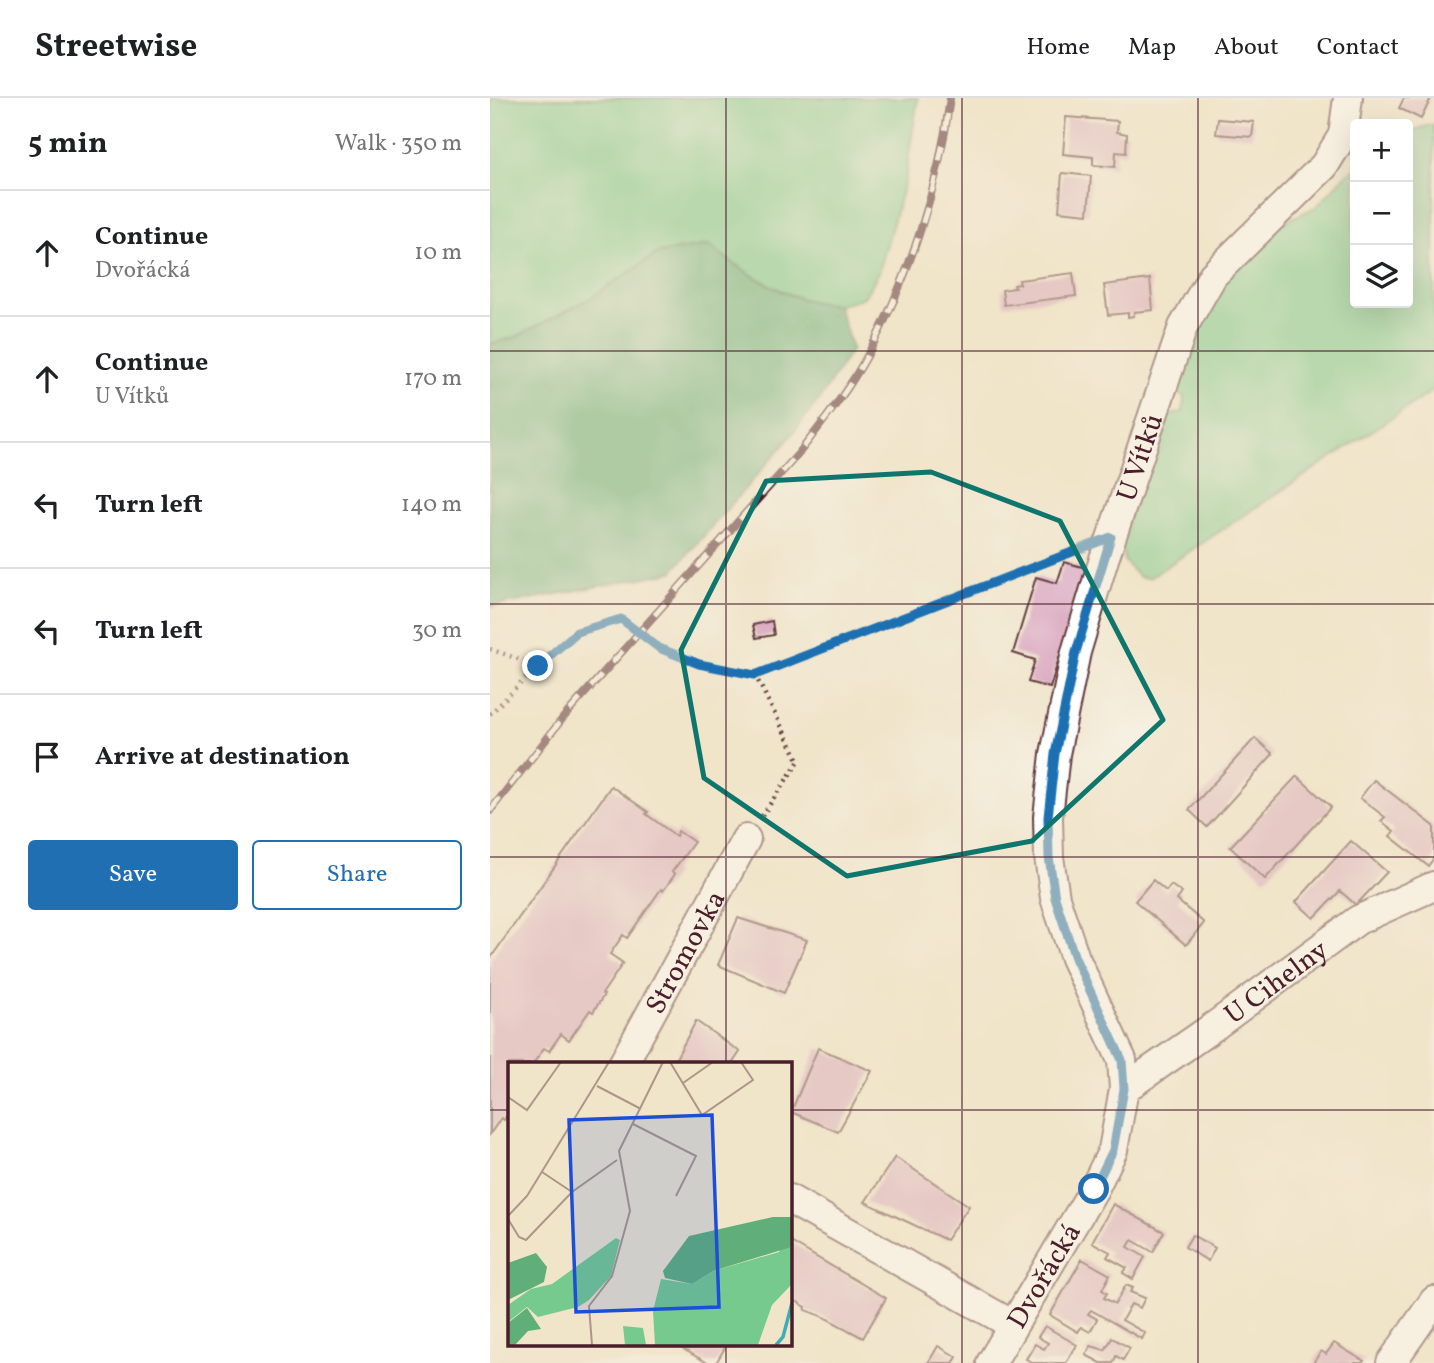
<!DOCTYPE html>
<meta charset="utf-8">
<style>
:root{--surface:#fff;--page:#f6f6f6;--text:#202124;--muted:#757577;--line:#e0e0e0;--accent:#1f6fb2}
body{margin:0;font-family:Vollkorn,serif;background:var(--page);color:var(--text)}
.controls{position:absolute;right:21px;top:21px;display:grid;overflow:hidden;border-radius:7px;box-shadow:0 7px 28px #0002}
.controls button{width:63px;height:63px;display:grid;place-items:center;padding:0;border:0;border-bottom:2px solid var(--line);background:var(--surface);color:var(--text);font:35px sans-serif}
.stop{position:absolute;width:21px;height:21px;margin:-16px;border:5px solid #1f6fb2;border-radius:50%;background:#fff}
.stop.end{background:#1f6fb2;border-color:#fff;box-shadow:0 2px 7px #0008}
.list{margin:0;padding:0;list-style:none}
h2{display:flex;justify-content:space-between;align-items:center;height:91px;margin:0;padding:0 28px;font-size:30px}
h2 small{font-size:23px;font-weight:400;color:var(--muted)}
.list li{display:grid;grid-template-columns:46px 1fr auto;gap:21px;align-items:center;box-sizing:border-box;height:126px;padding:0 28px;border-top:2px solid var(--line)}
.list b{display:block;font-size:26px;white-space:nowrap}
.list p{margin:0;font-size:23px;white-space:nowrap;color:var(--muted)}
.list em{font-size:23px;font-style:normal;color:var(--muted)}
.actions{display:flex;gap:14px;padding:21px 28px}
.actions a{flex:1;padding:16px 0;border:2px solid var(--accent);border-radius:7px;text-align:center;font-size:24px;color:var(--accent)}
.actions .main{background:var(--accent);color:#fff}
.icon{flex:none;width:38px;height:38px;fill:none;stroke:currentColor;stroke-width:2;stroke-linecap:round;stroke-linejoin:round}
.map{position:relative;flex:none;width:944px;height:1265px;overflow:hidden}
header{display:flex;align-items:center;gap:42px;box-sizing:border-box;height:98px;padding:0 35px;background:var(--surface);border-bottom:2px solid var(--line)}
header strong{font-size:33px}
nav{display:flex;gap:38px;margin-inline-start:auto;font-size:24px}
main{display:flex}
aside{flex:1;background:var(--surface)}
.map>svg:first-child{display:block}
</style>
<header>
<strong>Streetwise</strong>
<nav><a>Home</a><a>Map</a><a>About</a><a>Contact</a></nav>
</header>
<main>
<aside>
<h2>5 min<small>Walk · 350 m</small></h2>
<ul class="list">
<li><svg class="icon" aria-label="ahead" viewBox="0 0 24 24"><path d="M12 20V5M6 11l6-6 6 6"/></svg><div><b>Continue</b><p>Dvořácká</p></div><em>10 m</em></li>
<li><svg class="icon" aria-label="ahead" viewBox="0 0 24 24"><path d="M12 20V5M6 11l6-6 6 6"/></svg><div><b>Continue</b><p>U Vítků</p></div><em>170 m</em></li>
<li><svg class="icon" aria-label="left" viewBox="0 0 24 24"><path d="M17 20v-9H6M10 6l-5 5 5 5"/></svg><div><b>Turn left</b></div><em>140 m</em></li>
<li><svg class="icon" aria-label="left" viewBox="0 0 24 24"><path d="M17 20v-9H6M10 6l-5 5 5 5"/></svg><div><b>Turn left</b></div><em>30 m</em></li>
<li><svg class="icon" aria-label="arrive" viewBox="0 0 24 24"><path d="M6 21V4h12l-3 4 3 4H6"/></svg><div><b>Arrive at destination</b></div></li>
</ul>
<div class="actions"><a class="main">Save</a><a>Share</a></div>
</aside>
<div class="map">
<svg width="944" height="1265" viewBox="0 0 944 1265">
<rect width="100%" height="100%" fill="#f7f3e8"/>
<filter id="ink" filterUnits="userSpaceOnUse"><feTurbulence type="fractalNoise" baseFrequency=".0143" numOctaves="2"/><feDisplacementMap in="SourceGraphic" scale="14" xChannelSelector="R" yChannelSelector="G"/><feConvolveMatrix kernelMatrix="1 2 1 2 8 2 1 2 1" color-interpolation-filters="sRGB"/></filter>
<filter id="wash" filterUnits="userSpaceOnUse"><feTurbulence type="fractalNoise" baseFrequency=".00686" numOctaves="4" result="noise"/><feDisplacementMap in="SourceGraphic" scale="28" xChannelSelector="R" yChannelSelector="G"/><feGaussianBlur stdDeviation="1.57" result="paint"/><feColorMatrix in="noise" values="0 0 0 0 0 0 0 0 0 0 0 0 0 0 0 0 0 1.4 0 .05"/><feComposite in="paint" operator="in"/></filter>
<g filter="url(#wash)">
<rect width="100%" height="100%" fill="#f0e4c9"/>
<g fill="#76ca8e" stroke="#60745c" stroke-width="2">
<path d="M0 0H428L415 82 389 174 374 199C366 202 356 206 348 207 306 208 250 172 219 147L168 155 101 200 26 239 0 246Z"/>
<path d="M944 26V292L659 480 649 479 634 463 632 443 670 319 693 314 694 299 681 291 725 185 787 127 826 109 856 77 865 70V205H918V38L930 30Z"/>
</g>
<path fill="#60ae79" stroke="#556652" stroke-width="2" d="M219 147C246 169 282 192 315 202 326 205 338 205 348 207L362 251 329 302 296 344 182 474 0 509V246L26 239 101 200 168 155Z"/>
<g id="blocks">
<g fill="#d9a6c0">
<path d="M914 0H941L931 21 909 10Z"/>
<path d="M576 19 628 23 627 34 637 36 636 55 626 54 625 69 603 67V59L573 56Z"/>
<path d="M728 21 764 24 762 39 726 36Z"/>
<path d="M572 75 601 78 598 116 569 113Z"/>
<path d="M583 175 586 198 514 207 512 192 525 190 524 187 530 186 529 182Z"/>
<path d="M660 181 663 212 644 214V218L638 219V215L618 217 614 187Z"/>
<path d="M574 464 596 470 560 590 538 584 545 562 523 555 546 479 567 485Z"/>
<path d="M282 523 284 537 266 540 263 527Z"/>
<path d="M765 640 783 656 717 729 699 712Z"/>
<path d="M807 678 841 709 775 781 740 749Z"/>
<path d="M884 682 944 728V760L938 768 900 738 904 733 891 723 895 719 870 700Z"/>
<path d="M121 688 158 714 156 716 186 738 188 733 204 744 182 774 185 776 173 793 171 791 137 840 133 837 120 856 133 865 112 896 114 897 103 914 100 912 79 942 71 936 59 953 54 950 43 966H19V1013L14 1022 11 1020 0 1036V861Z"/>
<path d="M861 743 897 774 866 807 850 793 824 820 806 804Z"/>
<path d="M663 782 676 793 681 787 692 795 687 802 714 825 696 847 645 803Z"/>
<path d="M248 820 317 842 294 895 228 867Z"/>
<path d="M206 923 250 954 242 966H183Z"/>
<path d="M328 950 382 973 348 1034 301 1014Z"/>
<path d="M405 1059 479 1108 456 1142 375 1104Z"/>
<path d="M623 1106 674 1134 663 1154 642 1142 638 1149 655 1159 643 1181 633 1175 637 1170 617 1159 620 1154 602 1144Z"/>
<path d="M702 1137 725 1150 718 1163 695 1149Z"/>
<path d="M299 1143 396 1200 373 1240 334 1219 315 1212 316 1209 299 1199Z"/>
<path d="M592 1161 620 1177 612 1192 617 1195 614 1200 625 1206 636 1187 643 1190 640 1194 655 1200 650 1210 641 1206 632 1222 655 1235 652 1241 601 1212 598 1216 607 1221 600 1234 591 1229 588 1234 560 1217Z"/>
<path d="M555 1228 587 1247 576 1265H543L536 1261 545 1246 554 1251 558 1245 548 1239Z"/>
<path d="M622 1240 640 1250 633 1262 626 1258 623 1265H611L596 1257 601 1248 615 1252Z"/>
<path d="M844 1245 874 1263 872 1265H823L831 1253 836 1256Z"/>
<path d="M184 1246H237L226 1265H218Z"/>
<path d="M448 1248 467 1259 463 1265H438Z"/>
</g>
</g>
</g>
<g filter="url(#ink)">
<use href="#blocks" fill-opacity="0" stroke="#633d43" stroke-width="2"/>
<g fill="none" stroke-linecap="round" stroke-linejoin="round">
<g stroke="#633d43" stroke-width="32">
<g id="street">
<path id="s1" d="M133 966 256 741"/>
<path id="s2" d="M634 991 726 927 868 822 944 788"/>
<path d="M299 1101 523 1227"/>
<path id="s3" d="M501 1265 604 1091 623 1052 634 991 632 962 585 860 565 800 559 759 558 719 565 656 586 554 614 461 693 229 723 177 834 68 853 37 858 0"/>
<path d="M901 1265 944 1203"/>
</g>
</g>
<g stroke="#633d43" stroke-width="4.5" stroke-dasharray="2 5" stroke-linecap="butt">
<path d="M0 551 48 568"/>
<path d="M265 577 309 663 270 721"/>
<path d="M0 616 48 568 87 534 131 521 169 550 209 567 265 577 592 451"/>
</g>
<use href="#street" stroke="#fff" stroke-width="28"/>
<g stroke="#4a1f2b" stroke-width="8">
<path id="rail" d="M0 713 73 620 309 355C333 324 358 293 377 258 419 180 449 89 460 0"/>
</g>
<use href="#rail" stroke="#f7f3e8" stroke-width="5" stroke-dasharray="16" stroke-linecap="butt"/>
</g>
</g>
<g fill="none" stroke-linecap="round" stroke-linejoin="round" filter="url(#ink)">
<path stroke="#1f6fb2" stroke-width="9" d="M48 568 87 534 131 521 169 550 209 566 265 577 621 439 586 554 565 656 558 719 559 759 565 800 585 860 632 962 634 991 623 1052 604 1091"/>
</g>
<path d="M0 0H944V1265H0ZM441 374 570 423 673 622 542 743 357 778 214 680 191 552 276 383Z" fill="#f0e4c9" fill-opacity=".55" fill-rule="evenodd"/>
<path fill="none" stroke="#0f766e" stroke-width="5" stroke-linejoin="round" d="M441 374 570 423 673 622 542 743 357 778 214 680 191 552 276 383Z"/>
<path fill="none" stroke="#4a1f2b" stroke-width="2" stroke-opacity="0.55" d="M236 0V966M472 0V1265M708 0V1265M0 253H944M0 506H944M0 759H944M0 1012H19M299 1012H944M236 1246V1265"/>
<g text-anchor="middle" stroke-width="5" stroke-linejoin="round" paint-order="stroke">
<g font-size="28" fill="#4a1f2b" stroke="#f7f3e8">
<text dy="10" stroke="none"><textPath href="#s3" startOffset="966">U Vítků</textPath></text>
<text dy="10" stroke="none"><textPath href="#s1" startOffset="128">Stromovka</textPath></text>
<text dy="10" stroke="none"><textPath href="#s2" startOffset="186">U Cihelny</textPath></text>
<text dy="10" stroke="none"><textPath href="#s3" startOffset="102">Dvořácká</textPath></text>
</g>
</g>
<g transform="translate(18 964)">
<rect width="284" height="284" fill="#f0e4c9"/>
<path d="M283 162V223L264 243 250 283H147L145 249 153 217 184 222 205 209 271 190ZM108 176 112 178 103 214 81 238 70 245 30 255 19 245 0 260V243L23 227 44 222ZM115 264 135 266 138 283H117Z" fill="#76ca8e"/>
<path d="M265 155H283V185L205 209 184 222 157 216 155 209 181 174ZM28 191 39 205 36 220 0 238V201ZM19 246 33 267 20 269 7 283H0V261Z" fill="#60ae79"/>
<path fill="none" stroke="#3caeb5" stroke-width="3.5" d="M268 283 275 275 284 241"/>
<path fill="none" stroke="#ae958a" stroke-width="2" d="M162 0 194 53 245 18 233 0M175 21 205 0M89 24 133 47M0 35 19 48 53 0M125 62 188 94 168 134M34 110 64 130M0 154 19 134 101 0M0 157 11 175 18 178 64 130 109 98M84 283 81 244 104 214 122 149 111 89 155 0"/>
<path fill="#1d4ed8" fill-opacity="0.15" stroke="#1d4ed8" stroke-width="3.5" d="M204 53 211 245 68 250 61 58Z"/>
<rect width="284" height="284" fill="none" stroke="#4a1f2b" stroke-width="3.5"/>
</g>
</svg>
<div class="controls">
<button>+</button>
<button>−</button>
<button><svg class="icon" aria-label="layers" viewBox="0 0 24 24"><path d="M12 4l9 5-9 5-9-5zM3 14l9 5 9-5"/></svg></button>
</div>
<div class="stop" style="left:604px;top:1091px"></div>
<div class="stop end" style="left:48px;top:568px"></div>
</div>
</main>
